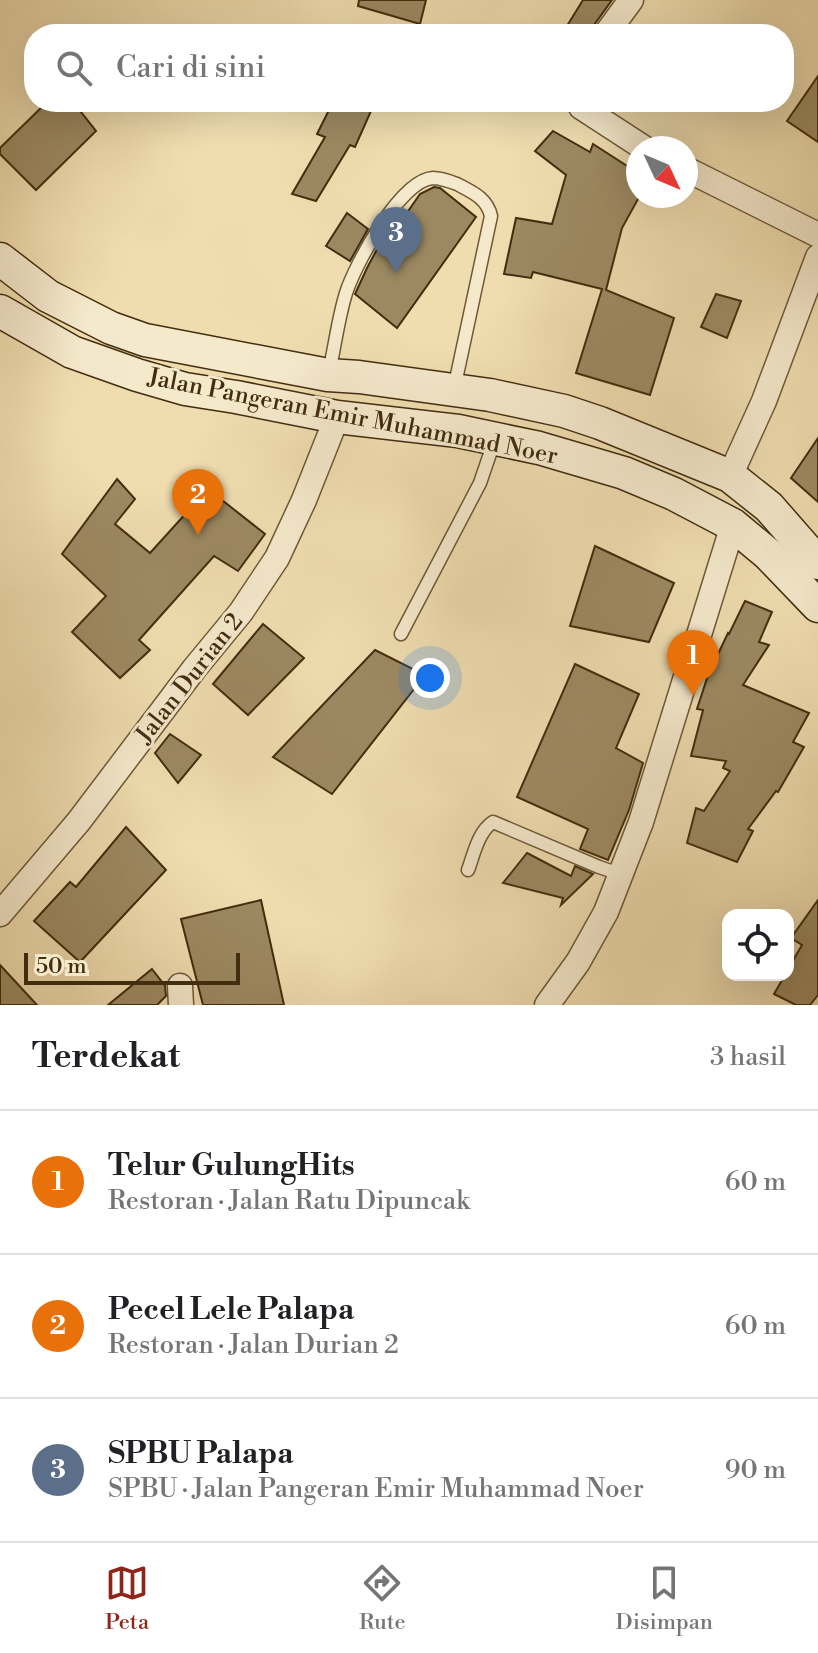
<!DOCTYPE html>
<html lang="id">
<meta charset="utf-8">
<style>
:root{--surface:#fff;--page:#f2f2f2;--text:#202124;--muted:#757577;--line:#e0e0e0;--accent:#8f2418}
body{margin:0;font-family:"Libre Bodoni",serif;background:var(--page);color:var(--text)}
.controls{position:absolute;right:24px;bottom:24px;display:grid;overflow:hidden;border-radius:16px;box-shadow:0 8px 32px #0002}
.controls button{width:72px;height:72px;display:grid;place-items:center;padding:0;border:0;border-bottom:2px solid var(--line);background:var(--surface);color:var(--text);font:40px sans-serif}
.compass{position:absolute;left:626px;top:136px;width:72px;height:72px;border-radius:50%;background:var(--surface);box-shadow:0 8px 32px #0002;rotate:134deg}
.scale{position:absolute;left:24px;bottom:20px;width:216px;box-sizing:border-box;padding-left:8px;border:4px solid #422d0e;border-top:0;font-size:22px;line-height:28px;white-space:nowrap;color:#422d0e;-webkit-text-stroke:6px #f5e9cc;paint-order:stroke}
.you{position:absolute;left:430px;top:678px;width:28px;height:28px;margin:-20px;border:6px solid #fff;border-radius:50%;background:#1a73e8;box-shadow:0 0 0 12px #1a73e833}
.badge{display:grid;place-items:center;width:52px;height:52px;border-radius:50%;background:var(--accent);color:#fff;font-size:26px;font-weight:700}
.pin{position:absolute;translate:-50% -66px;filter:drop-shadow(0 2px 4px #0008)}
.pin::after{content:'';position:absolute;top:42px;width:28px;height:24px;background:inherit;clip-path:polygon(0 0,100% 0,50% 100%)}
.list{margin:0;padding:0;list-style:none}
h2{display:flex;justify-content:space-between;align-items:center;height:104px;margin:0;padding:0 32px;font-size:34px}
h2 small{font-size:26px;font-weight:400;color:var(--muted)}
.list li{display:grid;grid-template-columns:52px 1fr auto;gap:24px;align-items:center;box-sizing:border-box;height:144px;padding:0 32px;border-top:2px solid var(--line)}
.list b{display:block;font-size:30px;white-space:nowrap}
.list p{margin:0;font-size:26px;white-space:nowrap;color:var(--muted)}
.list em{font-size:26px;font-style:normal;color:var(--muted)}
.icon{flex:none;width:44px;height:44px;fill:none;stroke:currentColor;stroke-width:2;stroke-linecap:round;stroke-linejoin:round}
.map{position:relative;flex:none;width:818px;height:1005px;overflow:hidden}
.search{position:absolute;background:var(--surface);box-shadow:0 8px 32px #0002;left:24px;right:24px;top:24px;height:88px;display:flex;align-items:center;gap:20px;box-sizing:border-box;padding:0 28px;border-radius:32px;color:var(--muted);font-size:30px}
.sheet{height:536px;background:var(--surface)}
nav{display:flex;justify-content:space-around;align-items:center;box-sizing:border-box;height:112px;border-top:2px solid var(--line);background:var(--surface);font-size:22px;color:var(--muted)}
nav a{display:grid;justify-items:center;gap:4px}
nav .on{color:var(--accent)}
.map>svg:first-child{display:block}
</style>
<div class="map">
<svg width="818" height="1005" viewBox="0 0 818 1005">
<rect width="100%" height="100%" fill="#efddb0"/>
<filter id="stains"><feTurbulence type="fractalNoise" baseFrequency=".0025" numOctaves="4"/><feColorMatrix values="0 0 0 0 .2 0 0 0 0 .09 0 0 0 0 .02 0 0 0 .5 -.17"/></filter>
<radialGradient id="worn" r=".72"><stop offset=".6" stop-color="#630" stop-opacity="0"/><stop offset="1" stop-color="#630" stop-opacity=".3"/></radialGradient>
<g fill="#9c8962" stroke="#422d0e" stroke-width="2">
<path d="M359 0H426L420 24 358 6Z"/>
<path d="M583 0H612L594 25 591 34H562Z"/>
<path d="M818 76V142L787 121Z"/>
<path d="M47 102H73L96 131 36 190 0 154V148Z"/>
<path d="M333 102H375L355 147 350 145 316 201 292 194 325 137 317 134Z"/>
<path d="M553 131 590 152 593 144 638 173V199L622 228 606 290 674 318 650 395 576 373 602 289 533 272 531 278 504 274 516 218 552 224 566 175 535 151Z"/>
<path d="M434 187 440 188 476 217 397 328 355 294 367 268 382 240 386 243 420 194Z"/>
<path d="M347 213 368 229 350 261 326 246Z"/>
<path d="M716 294 741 301 727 338 701 327Z"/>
<path d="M818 438V502L791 478Z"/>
<path d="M117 479 135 499 115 524 150 553 208 489 265 534 238 571 214 556 139 640 150 650 120 678 72 632 106 596 62 554Z"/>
<path d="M595 546 674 583 649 642 570 626Z"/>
<path d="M745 601 772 612 759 642 769 645 743 685 809 713 793 742 804 747 778 792 776 791 748 829 753 831 737 862 687 843 696 808 704 811 730 771 723 768 726 761 691 756 703 710 697 709 708 675 728 633 729 634Z"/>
<path d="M263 624 304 658 248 715 213 684Z"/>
<path d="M375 650 425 675 332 794 273 757Z"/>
<path d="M575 664 639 694 616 748 643 763 629 810 608 860 580 849 588 829 517 797Z"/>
<path d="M170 734 201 755 178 783 155 753Z"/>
<path d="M126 827 166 870 80 962 34 921 70 882 76 887Z"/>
<path d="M527 853 571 876 575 866 593 874 561 905 563 898 503 883Z"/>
<path d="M261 900 284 1005H203L181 919Z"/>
<path d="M818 900V995L810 1005H796L774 994 785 975H788V969L802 945 791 938Z"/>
<path d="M0 965 37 1005H0Z"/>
<path d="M152 969 165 986 166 996 157 1005H108Z"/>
</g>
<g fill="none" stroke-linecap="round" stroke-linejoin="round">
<g stroke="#6d5936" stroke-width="15">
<g id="service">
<path d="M329 372C335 346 338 319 346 293 355 265 400 180 433 178 441 178 449 181 457 184 472 192 487 198 491 216L454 389"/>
<path d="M401 634 480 483 494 442"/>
<path d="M468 870C474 854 478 832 493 822L599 867 620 874"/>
</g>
</g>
<g stroke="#6d5936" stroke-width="27">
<g id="minor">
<path d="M606 34 631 0"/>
<path d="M579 102 581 107 644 148"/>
<path d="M686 169 818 235"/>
<path d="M730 476 764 401 818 257"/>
<path d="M0 914 79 821 194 669 241 612 277 558 304 500 337 417"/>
<path d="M180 986 181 1005"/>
<path d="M547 1005 578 962 606 912 641 822 733 525"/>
</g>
</g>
<g stroke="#422d0e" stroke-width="35">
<g id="secondary">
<path d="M0 259 48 296 111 328 145 340 328 375 359 377 490 395 564 411 600 423 730 476 769 507 818 563"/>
<path d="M0 311 72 352 137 375 185 389 236 397 337 417 458 431 539 448 624 473 674 494 733 525 768 554 818 606"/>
</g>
</g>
<use href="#service" stroke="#f5e9cc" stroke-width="12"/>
<use href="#minor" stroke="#f5e9cc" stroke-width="24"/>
<use href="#secondary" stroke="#f5e9cc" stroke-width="32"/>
</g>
<g text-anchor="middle" stroke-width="6" stroke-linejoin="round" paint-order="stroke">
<g font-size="24" fill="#422d0e" stroke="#f5e9cc">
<text transform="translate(353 416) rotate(11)" y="8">Jalan Pangeran Emir Muhammad Noer</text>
<text transform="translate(189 678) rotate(-52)" y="8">Jalan Durian 2</text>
</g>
</g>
<rect width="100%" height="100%" filter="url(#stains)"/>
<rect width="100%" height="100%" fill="url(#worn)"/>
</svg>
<div class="controls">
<button><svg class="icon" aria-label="locate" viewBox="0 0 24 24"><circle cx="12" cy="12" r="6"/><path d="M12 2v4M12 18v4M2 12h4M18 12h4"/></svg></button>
</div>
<svg class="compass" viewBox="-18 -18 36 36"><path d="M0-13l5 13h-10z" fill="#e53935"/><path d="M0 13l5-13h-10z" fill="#757577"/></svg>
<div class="scale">50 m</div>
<div class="you"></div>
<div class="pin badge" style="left:693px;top:696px;background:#e8710a">1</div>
<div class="pin badge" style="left:198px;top:535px;background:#e8710a">2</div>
<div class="pin badge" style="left:396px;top:273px;background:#5c6f8a">3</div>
<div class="search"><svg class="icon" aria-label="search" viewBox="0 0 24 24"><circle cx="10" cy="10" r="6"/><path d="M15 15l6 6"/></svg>Cari di sini</div>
</div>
<section class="sheet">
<h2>Terdekat<small>3 hasil</small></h2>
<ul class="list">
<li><span class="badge" style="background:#e8710a">1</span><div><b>Telur GulungHits</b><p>Restoran · Jalan Ratu Dipuncak</p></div><em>60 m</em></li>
<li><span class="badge" style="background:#e8710a">2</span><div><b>Pecel Lele Palapa</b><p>Restoran · Jalan Durian 2</p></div><em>60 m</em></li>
<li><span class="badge" style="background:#5c6f8a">3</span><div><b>SPBU Palapa</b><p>SPBU · Jalan Pangeran Emir Muhammad Noer</p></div><em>90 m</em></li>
</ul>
</section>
<nav>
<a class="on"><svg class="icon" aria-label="map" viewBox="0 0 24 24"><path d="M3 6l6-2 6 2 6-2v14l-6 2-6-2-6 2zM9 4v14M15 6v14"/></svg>Peta</a>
<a><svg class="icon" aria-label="directions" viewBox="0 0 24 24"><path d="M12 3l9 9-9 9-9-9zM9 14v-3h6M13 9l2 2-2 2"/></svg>Rute</a>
<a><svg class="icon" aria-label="saved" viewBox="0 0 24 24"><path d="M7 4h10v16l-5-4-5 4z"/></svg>Disimpan</a>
</nav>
